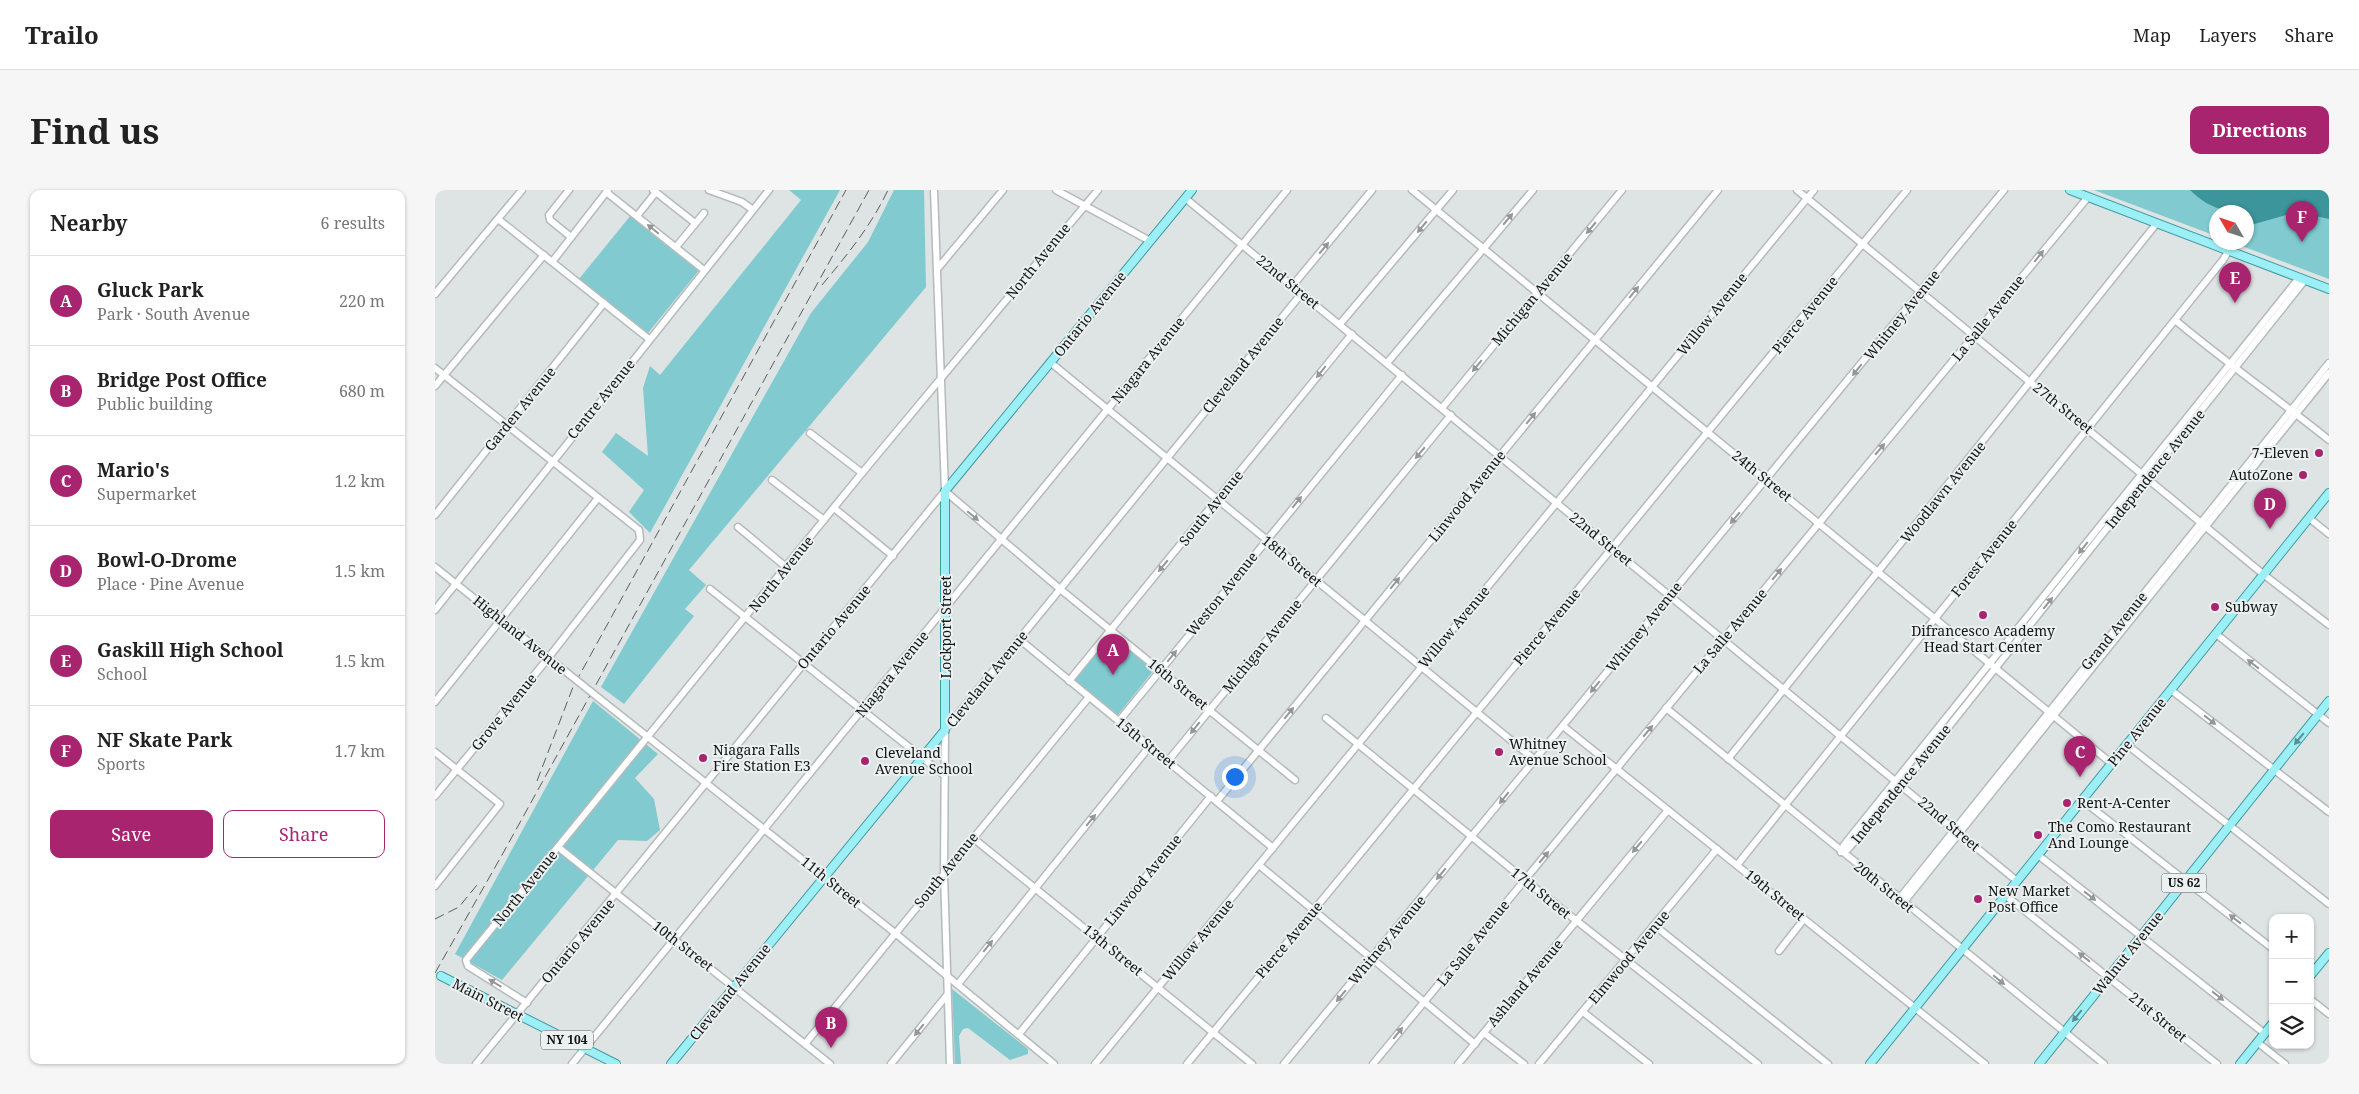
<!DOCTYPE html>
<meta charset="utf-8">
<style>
:root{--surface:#fff;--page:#f6f6f6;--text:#222;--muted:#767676;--line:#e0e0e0;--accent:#a9246e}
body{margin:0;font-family:"Noto Serif",serif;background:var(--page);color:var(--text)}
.controls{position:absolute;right:15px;bottom:15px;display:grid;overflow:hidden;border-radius:10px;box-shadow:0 1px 4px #0004}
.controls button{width:45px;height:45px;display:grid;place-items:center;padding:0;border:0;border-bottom:1px solid var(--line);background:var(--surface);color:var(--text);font:25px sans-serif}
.compass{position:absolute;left:1774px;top:15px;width:45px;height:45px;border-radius:50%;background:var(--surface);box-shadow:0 1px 4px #0004;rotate:309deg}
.you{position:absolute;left:799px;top:586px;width:18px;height:18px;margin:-12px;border:4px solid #fff;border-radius:50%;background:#1a73e8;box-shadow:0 0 0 8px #1a73e833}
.badge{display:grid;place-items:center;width:32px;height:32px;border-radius:50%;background:var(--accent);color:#fff;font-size:16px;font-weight:700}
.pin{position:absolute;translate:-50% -41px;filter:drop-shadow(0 1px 2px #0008)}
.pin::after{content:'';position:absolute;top:26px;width:18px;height:15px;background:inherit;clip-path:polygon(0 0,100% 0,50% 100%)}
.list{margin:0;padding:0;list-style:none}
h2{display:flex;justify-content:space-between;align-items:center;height:65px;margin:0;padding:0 20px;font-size:21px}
h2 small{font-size:16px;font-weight:400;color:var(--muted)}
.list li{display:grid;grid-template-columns:32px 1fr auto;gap:15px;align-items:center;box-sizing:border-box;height:90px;padding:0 20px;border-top:1px solid var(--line)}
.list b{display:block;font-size:19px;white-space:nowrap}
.list p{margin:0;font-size:16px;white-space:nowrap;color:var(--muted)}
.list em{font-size:16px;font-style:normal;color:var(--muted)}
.actions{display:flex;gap:10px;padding:15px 20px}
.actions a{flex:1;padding:11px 0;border:1px solid var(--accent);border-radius:10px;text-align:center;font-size:18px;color:var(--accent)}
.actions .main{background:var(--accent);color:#fff}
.icon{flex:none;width:28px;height:28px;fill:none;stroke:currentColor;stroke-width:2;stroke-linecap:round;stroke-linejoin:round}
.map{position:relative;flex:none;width:1894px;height:874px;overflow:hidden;border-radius:10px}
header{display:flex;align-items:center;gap:30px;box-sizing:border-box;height:70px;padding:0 25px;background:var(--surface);border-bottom:1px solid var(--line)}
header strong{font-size:24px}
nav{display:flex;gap:28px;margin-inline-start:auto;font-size:18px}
.intro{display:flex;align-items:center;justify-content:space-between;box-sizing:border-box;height:120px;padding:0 30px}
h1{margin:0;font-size:35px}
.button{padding:12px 22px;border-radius:10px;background:var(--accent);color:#fff;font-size:18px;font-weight:700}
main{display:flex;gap:30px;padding:0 30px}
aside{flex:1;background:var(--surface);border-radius:10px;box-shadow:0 1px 4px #0004}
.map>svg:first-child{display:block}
</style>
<header>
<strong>Trailo</strong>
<nav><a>Map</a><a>Layers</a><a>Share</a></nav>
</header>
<div class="intro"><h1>Find us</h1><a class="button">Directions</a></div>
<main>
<aside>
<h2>Nearby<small>6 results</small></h2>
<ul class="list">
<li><span class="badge">A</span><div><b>Gluck Park</b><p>Park · South Avenue</p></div><em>220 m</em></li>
<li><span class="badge">B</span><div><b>Bridge Post Office</b><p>Public building</p></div><em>680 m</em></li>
<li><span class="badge">C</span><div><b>Mario's</b><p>Supermarket</p></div><em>1.2 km</em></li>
<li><span class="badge">D</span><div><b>Bowl-O-Drome</b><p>Place · Pine Avenue</p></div><em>1.5 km</em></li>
<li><span class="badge">E</span><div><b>Gaskill High School</b><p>School</p></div><em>1.5 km</em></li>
<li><span class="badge">F</span><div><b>NF Skate Park</b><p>Sports</p></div><em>1.7 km</em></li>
</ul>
<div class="actions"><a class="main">Save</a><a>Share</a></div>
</aside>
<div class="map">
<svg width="1894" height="874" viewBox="0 0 1894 874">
<rect width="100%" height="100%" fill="#dee3e3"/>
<g fill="#81cbd0">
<path d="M354 0H405L215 343 194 322 209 300 167 262 181 243 213 266 208 198 215 176 225 185 366 10Z"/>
<path d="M459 0H489L491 97 254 380 271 395 250 419 259 426 189 514 166 497 376 123 433 52Z"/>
<path d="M1659 0H1894V89L1799 53 1812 52V22H1782L1781 46Z"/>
<path d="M196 25 265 79 213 143 144 89Z"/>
<path d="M674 443 719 480 682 526 637 489Z"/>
<path d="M158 511 223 564 200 588 219 609 225 640 212 651 183 650 67 790 20 764Z"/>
<path d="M517 799 593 859V864L575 870 533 838 528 839 524 846 526 874H520Z"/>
</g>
<path fill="#3c959b" d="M1755 0H1894V29L1862 22 1816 35 1812 32V22C1788 22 1772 17 1755 0Z"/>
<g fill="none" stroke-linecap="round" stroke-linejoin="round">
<g stroke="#b5baba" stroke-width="9">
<g id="minor">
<path d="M134 0 114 25 115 30 136 47"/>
<path d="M218 0 260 33"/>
<path d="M274 0 307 12 318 20"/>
<path d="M499 0 510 301"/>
<path d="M621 0 715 51"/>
<path d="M977 0 1676 573"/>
<path d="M1362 0 1828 384 1894 435"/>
<path d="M171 2 269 80"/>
<path d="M750 8 1582 691"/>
<path d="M202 26 221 2"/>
<path d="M63 29 214 149"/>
<path d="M241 57 269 23"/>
<path d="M117 72 173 0"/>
<path d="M503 78 568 0"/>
<path d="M858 95 937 0"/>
<path d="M0 104 87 0"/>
<path d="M1740 130C1790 172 1843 209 1894 250"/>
<path d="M905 134 1018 0"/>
<path d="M615 172 1100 570"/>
<path d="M952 173 1098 0"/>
<path d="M0 178 204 340 205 350 114 467 0 606"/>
<path d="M0 196 109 65"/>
<path d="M1007 218 1187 0"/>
<path d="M375 243 427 283"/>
<path d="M337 290 389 330"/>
<path d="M510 301 625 399 860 590"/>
<path d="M399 318 458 366"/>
<path d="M0 325 169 113"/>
<path d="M1874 328 1894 344"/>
<path d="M303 337 351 377"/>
<path d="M0 377 130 481"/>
<path d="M275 399 509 585"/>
<path d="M0 420 334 0"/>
<path d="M1781 444 1894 533"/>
<path d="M584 449 838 658"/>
<path d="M634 491 917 144"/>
<path d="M1736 500 1894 622"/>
<path d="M0 512 163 308"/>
<path d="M170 513 460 743 619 874"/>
<path d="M1231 518 1669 874"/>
<path d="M891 528 1090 690 1323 874"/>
<path d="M684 531 967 185"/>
<path d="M1128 536 1550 874"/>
<path d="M1691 554 1894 714"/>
<path d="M0 562 65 614 0 696"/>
<path d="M1293 569 1722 33"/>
<path d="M733 571 1016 225"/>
<path d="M1647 610 1838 759"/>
<path d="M782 611 1283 0"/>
<path d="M538 648 817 874"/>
<path d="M123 657 395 874"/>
<path d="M1406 662 1413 659 1472 589 1870 90"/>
<path d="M1406 662 1409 655 1864 88"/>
<path d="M1603 665 1829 843"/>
<path d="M824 675 1040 854"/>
<path d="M1302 675 1788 70 1794 60"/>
<path d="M1570 705 1782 874"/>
<path d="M1464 709 1894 173"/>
<path d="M1468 713 1894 183"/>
<path d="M1219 735 1393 874"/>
<path d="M1344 761 1369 729"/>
<path d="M523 794 715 556"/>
<path d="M1875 809 1894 824"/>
<path d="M92 813 33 776 31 770 427 283 663 0"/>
<path d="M1148 822 1214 874"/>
<path d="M1049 843 1089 874"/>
<path d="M584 844 776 606"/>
<path d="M1822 852 1850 874"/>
<path d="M370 854 654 507"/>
<path d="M41 874 510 301"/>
<path d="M137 874 852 0"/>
<path d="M456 874 512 805"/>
<path d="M515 874 509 684 510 540 867 103"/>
<path d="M660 874 1379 0"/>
<path d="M752 874 1472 0"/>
<path d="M849 874 1569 0"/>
<path d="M938 874 1653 7"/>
<path d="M1023 874 1233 620"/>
<path d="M1104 874 1282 659"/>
</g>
</g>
<g stroke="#409ca3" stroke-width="10">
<g id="major">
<path d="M1635 0 1894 99"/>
<path d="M6 786 181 874"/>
<path d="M1875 786 1894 763"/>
<path d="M236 874 510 540V301L757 0"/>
<path d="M1435 874 1894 303"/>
<path d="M1604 874 1894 511"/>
<path d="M1805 874 1838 833"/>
</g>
</g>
<use href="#minor" stroke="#fff" stroke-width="6"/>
<use href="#major" stroke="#9beff5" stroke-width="8"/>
<g stroke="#5b5e5e" stroke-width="1" stroke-dasharray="10 5" stroke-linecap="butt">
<path d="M387 95C412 65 436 36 453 0"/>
<path d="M102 591 138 497 411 0"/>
<path d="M0 729 24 717 42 695"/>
<path d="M0 783 67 665 434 0"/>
</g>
<g stroke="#b5baba" stroke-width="9" stroke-linecap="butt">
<path id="minor-bridge" d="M130 481 170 513"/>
</g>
<use href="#minor-bridge" stroke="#fff" stroke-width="6"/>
</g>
<defs><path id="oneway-solid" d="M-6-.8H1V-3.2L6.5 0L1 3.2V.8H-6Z" transform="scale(1.25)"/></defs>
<g fill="#959696">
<use href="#oneway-solid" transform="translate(1073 29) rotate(-50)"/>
<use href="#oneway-solid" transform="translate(987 37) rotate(130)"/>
<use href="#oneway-solid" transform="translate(1156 38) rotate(130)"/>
<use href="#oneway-solid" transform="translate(218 39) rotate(-141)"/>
<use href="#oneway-solid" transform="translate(889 58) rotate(-50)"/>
<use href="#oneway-solid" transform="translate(1604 66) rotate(-51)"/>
<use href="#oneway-solid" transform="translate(1199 102) rotate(-51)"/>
<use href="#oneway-solid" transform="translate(1042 176) rotate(129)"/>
<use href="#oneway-solid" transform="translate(1422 180) rotate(129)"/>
<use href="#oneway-solid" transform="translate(886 182) rotate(129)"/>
<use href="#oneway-solid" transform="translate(1096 228) rotate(-51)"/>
<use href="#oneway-solid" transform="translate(1445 259) rotate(-50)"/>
<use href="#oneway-solid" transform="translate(985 263) rotate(130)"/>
<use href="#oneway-solid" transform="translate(862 312) rotate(-51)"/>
<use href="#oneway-solid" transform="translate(538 326) rotate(40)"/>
<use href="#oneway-solid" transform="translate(1300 328) rotate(130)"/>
<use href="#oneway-solid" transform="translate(1648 358) rotate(129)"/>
<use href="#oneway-solid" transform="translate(728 376) rotate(130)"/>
<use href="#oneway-solid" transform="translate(1342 384) rotate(-50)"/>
<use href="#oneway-solid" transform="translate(960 393) rotate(-51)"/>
<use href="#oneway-solid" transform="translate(1613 413) rotate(-51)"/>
<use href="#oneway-solid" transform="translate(737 466) rotate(-51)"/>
<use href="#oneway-solid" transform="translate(1818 474) rotate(-142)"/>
<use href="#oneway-solid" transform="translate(1160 497) rotate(129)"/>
<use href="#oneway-solid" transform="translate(854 523) rotate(-51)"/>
<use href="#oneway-solid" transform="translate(1775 530) rotate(38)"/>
<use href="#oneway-solid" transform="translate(760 538) rotate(129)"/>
<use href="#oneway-solid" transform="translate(1213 541) rotate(-50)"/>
<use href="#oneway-solid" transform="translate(1069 608) rotate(129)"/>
<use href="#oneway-solid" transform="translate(656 630) rotate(-51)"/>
<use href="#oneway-solid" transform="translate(1202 657) rotate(130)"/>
<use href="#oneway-solid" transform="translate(1109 667) rotate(-50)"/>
<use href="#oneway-solid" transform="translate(1006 684) rotate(130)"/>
<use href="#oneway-solid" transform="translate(1655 706) rotate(38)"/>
<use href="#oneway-solid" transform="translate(1800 729) rotate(-142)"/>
<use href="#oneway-solid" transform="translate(553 756) rotate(-51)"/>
<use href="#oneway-solid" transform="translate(1649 767) rotate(-142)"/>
<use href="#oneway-solid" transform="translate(1564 790) rotate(39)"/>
<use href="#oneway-solid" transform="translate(60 793) rotate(-149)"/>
<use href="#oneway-solid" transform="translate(906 806) rotate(130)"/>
<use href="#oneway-solid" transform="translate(1783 806) rotate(38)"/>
<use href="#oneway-solid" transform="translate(484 840) rotate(129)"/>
<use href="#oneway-solid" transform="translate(963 843) rotate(-51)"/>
</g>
<g fill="#5e8d90">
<use href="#oneway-solid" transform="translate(1864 549) rotate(129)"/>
<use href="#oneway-solid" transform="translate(1642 826) rotate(129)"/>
</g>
<g fill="#a9246e" stroke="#ebf0f0" stroke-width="2">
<circle cx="1884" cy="263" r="5"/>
<circle cx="1868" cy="285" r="5"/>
<circle cx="1780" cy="417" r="5"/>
<circle cx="1548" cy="425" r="5"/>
<circle cx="1064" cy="562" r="5"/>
<circle cx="268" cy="568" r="5"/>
<circle cx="430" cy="571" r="5"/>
<circle cx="1632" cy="613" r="5"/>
<circle cx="1603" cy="645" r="5"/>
<circle cx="1543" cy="709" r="5"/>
</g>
<g text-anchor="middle" stroke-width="4" stroke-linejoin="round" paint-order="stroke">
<g fill="#ebf0f0" stroke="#545757" stroke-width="1">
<rect x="1726.5" y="683.5" width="45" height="19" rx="4"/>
<rect x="106" y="840.5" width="52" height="19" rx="4"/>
</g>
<g font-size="12" font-weight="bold" fill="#131515">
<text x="1749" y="697">US 62</text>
<text x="132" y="854">NY 104</text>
</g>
<g font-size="14" fill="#131515" stroke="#ebf0f0">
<text transform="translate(603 71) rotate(-51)" y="5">North Avenue</text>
<text transform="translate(853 92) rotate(39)" y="5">22nd Street</text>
<text transform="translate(1097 109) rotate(-50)" y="5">Michigan Avenue</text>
<text transform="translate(655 124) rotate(-51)" y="5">Ontario Avenue</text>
<text transform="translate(1277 124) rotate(-51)" y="5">Willow Avenue</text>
<text transform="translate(1370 125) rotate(-51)" y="5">Pierce Avenue</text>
<text transform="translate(1467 125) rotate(-51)" y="5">Whitney Avenue</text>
<text transform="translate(1553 128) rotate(-51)" y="5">La Salle Avenue</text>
<text transform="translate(713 170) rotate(-51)" y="5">Niagara Avenue</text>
<text transform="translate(808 175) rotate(-51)" y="5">Cleveland Avenue</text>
<text transform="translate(166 209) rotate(-51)" y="5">Centre Avenue</text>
<text transform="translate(1628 218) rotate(39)" y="5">27th Street</text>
<text transform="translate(85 219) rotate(-51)" y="5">Garden Avenue</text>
<text transform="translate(1720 279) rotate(-51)" y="5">Independence Avenue</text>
<text transform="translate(1327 286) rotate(39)" y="5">24th Street</text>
<text transform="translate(1508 302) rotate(-51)" y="5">Woodlawn Avenue</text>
<text transform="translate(1032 306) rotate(-51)" y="5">Linwood Avenue</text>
<text transform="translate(776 318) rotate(-51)" y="5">South Avenue</text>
<text transform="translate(1166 349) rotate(39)" y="5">22nd Street</text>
<text transform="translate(1549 368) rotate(-51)" y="5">Forest Avenue</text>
<text transform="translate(857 371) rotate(39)" y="5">18th Street</text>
<text transform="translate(346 384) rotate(-51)" y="5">North Avenue</text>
<text transform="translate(787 404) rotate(-51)" y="5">Weston Avenue</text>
<text transform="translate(399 437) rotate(-50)" y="5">Ontario Avenue</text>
<text transform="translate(511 437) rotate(-90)" y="5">Lockport Street</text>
<text transform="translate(1019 437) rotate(-50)" y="5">Willow Avenue</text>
<text transform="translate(1112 437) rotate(-50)" y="5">Pierce Avenue</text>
<text transform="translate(1209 437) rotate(-51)" y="5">Whitney Avenue</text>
<text transform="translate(1295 441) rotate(-50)" y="5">La Salle Avenue</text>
<text transform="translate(1679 441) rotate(-51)" y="5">Grand Avenue</text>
<text transform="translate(85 445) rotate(39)" y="5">Highland Avenue</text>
<text transform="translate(827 456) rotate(-51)" y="5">Michigan Avenue</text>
<text transform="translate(457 484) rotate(-51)" y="5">Niagara Avenue</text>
<text transform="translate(552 489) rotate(-51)" y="5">Cleveland Avenue</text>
<text transform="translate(743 494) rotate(39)" y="5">16th Street</text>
<text transform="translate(69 522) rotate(-51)" y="5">Grove Avenue</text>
<text transform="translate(1702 542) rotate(-51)" y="5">Pine Avenue</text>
<text transform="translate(711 553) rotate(39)" y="5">15th Street</text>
<text transform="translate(1466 594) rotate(-51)" y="5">Independence Avenue</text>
<text transform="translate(1514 634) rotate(40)" y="5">22nd Street</text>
<text transform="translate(511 680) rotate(-51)" y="5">South Avenue</text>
<text transform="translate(708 690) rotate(-51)" y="5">Linwood Avenue</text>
<text transform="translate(396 692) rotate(39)" y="5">11th Street</text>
<text transform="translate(1449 697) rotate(39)" y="5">20th Street</text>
<text transform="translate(90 698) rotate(-51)" y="5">North Avenue</text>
<text transform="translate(1106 703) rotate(39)" y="5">17th Street</text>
<text transform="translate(1340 705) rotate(39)" y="5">19th Street</text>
<text transform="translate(763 750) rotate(-50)" y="5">Willow Avenue</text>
<text transform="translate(854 750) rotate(-50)" y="5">Pierce Avenue</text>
<text transform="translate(952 750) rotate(-50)" y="5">Whitney Avenue</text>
<text transform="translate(143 751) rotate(-50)" y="5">Ontario Avenue</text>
<text transform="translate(1038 753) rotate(-51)" y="5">La Salle Avenue</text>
<text transform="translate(248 756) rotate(38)" y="5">10th Street</text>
<text transform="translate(678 760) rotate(39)" y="5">13th Street</text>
<text transform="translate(1693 763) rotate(-51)" y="5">Walnut Avenue</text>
<text transform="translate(1194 767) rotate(-50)" y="5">Elmwood Avenue</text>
<text transform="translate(1090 793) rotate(-50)" y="5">Ashland Avenue</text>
<text transform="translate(295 802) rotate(-51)" y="5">Cleveland Avenue</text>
<text transform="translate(53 810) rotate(27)" y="5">Main Street</text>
<text transform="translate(1723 827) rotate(39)" y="5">21st Street</text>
</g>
<g font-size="14" fill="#131515" stroke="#ebf0f0" text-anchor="start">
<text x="1874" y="268" text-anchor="end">7-Eleven</text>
<text x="1858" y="290" text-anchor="end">AutoZone</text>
<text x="1790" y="422">Subway</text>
<text x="1548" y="446" text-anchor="middle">Difrancesco Academy<tspan x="1548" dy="16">Head Start Center</tspan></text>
<text x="1074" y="559">Whitney<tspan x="1074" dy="16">Avenue School</tspan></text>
<text x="278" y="565">Niagara Falls<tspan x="278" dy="16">Fire Station E3</tspan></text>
<text x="440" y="568">Cleveland<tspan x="440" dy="16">Avenue School</tspan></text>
<text x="1642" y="618">Rent-A-Center</text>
<text x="1613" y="642">The Como Restaurant<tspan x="1613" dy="16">And Lounge</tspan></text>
<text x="1553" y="706">New Market<tspan x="1553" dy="16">Post Office</tspan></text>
</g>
</g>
</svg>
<div class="controls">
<button>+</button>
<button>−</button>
<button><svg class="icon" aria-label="layers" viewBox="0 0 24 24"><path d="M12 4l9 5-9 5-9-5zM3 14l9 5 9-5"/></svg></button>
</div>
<svg class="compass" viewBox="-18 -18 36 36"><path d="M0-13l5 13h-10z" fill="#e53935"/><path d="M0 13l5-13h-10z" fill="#767676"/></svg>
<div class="you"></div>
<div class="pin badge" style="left:678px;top:485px">A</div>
<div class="pin badge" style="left:396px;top:858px">B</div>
<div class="pin badge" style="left:1645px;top:587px">C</div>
<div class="pin badge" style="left:1835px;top:339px">D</div>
<div class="pin badge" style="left:1800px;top:113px">E</div>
<div class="pin badge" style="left:1867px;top:52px">F</div>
</div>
</main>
